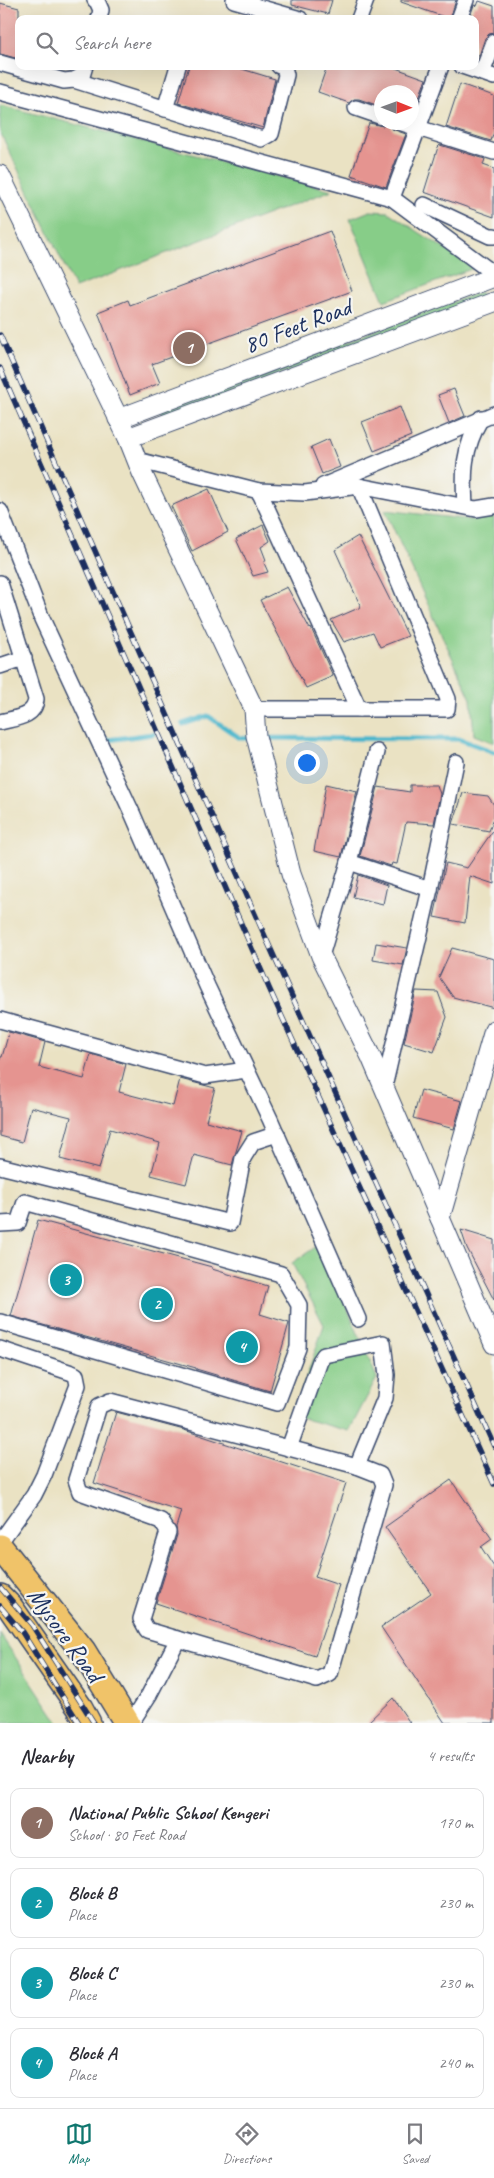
<!DOCTYPE html>
<meta charset="utf-8">
<style>
:root{--surface:#fff;--page:#f2f2f3;--text:#2b2b33;--muted:#7c7c81;--line:#e1e1e2;--accent:#0f766e}
body{margin:0;font-family:Caveat,sans-serif;background:var(--page);color:var(--text)}
.compass{position:absolute;left:374px;top:85px;width:45px;height:45px;border-radius:50%;background:var(--surface);box-shadow:0 5px 20px #0002;rotate:91deg}
.you{position:absolute;left:306px;top:762px;width:18px;height:18px;margin:-12px;border:4px solid #fff;border-radius:50%;background:#1a73e8;box-shadow:0 0 0 8px #1a73e833}
.badge{display:grid;place-items:center;width:32px;height:32px;border-radius:50%;background:var(--accent);color:#fff;font-size:16px;font-weight:700}
.pin{position:absolute;translate:-50% -50%;border:2px solid #fff;box-shadow:0 1px 5px #0006}
.list{margin:0;padding:0;list-style:none}
h2{display:flex;justify-content:space-between;align-items:center;height:65px;margin:0;padding:0 20px;font-size:21px}
h2 small{font-size:16px;font-weight:400;color:var(--muted)}
.list li{display:grid;grid-template-columns:32px 1fr auto;gap:15px;align-items:center;box-sizing:border-box;height:70px;margin:0 10px 10px;padding:0 10px;border:1px solid var(--line);border-radius:10px}
.list b{display:block;font-size:19px;white-space:nowrap}
.list p{margin:0;font-size:16px;white-space:nowrap;color:var(--muted)}
.list em{font-size:16px;font-style:normal;color:var(--muted)}
.icon{flex:none;width:28px;height:28px;fill:none;stroke:currentColor;stroke-width:2;stroke-linecap:round;stroke-linejoin:round}
.map{position:relative;flex:none;width:494px;height:1723px;overflow:hidden}
.search{position:absolute;background:var(--surface);box-shadow:0 5px 20px #0002;left:15px;right:15px;top:15px;height:55px;display:flex;align-items:center;gap:12px;box-sizing:border-box;padding:0 18px;border-radius:10px;color:var(--muted);font-size:19px}
.sheet{height:385px;background:var(--surface)}
nav{display:flex;justify-content:space-around;align-items:center;box-sizing:border-box;height:70px;border-top:1px solid var(--line);background:var(--surface);font-size:14px;color:var(--muted)}
nav a{display:grid;justify-items:center;gap:2px}
nav .on{color:var(--accent)}
.map>svg:first-child{display:block}
</style>
<div class="map">
<svg width="494" height="1723" viewBox="0 0 494 1723">
<rect width="100%" height="100%" fill="#f6f6f2"/>
<filter id="ink" filterUnits="userSpaceOnUse"><feTurbulence type="fractalNoise" baseFrequency=".02" numOctaves="2"/><feDisplacementMap in="SourceGraphic" scale="10" xChannelSelector="R" yChannelSelector="G"/><feConvolveMatrix kernelMatrix="1 2 1 2 8 2 1 2 1" color-interpolation-filters="sRGB"/></filter>
<filter id="wash" filterUnits="userSpaceOnUse"><feTurbulence type="fractalNoise" baseFrequency=".0096" numOctaves="4" result="noise"/><feDisplacementMap in="SourceGraphic" scale="20" xChannelSelector="R" yChannelSelector="G"/><feGaussianBlur stdDeviation="1.12" result="paint"/><feColorMatrix in="noise" values="0 0 0 0 0 0 0 0 0 0 0 0 0 0 0 0 0 1.4 0 .05"/><feComposite in="paint" operator="in"/></filter>
<g filter="url(#wash)">
<rect width="100%" height="100%" fill="#eae2c3"/>
<g fill="#87cd88" stroke="#517e73">
<path d="M0 105 332 190 75 288 0 132Z"/>
<path d="M370 211 388 212 474 268 384 301 350 219Z"/>
<path d="M480 292 483 300 164 418 161 410Z"/>
<path d="M385 510 471 520 494 516V743L474 735 471 699Z"/>
<path d="M320 1244 377 1378 349 1431 293 1416 324 1325 292 1263Z"/>
<path d="M0 1634 59 1723H0Z"/>
</g>
<g fill="none" stroke-linecap="round" stroke-linejoin="round">
<g stroke="#4eb7cc" stroke-width="5">
<path d="M183 724 208 716 240 738 459 739 494 752"/>
<path d="M107 740 153 734"/>
</g>
</g>
<g id="blocks">
<g fill="#e59490">
<path d="M292 0H332L328 14 292 5Z"/>
<path d="M401 0H456L450 19 401 2Z"/>
<path d="M479 1 494 6V33L489 34 485 38 479 56 475 55V19H469L474 5 477 6Z"/>
<path d="M0 3 19 8V59L0 54Z"/>
<path d="M189 66H232L275 79 263 128 178 103Z"/>
<path d="M327 66H390L426 79 412 116V92H382V107L359 99H354L349 103 318 92Z"/>
<path d="M460 84 494 96V132L491 141 446 127Z"/>
<path d="M390 122 392 129 406 134 386 187 351 175 369 123 383 126Z"/>
<path d="M440 145 485 159 483 165 494 169V217L424 192 438 147Z"/>
<path d="M330 231 352 291 152 364 160 383 130 395 98 312 128 300 130 305Z"/>
<path d="M454 389 465 416 449 423 438 395Z"/>
<path d="M400 407 411 436 374 451 362 422Z"/>
<path d="M329 439 340 467 322 474 311 447Z"/>
<path d="M209 489 228 532 192 551 171 506Z"/>
<path d="M263 525 270 541 261 547 266 560 264 563 268 572 253 576 236 539Z"/>
<path d="M358 536 408 636 380 647 373 632 344 642 331 620 361 607 335 550Z"/>
<path d="M287 587 310 629 311 628 333 676 306 688 260 600Z"/>
<path d="M326 784 357 791 341 857 314 851Z"/>
<path d="M410 785H437L440 794 434 824 406 822 397 864 392 863 391 866 360 856 378 787 410 792Z"/>
<path d="M463 793 488 796 494 805V818L489 831 453 824Z"/>
<path d="M494 829V884L470 876 465 923 434 917 446 863 467 868Z"/>
<path d="M358 875 387 885 383 904 353 897Z"/>
<path d="M376 943 407 948 403 965 373 960Z"/>
<path d="M452 948 494 959V1008L453 997 439 977Z"/>
<path d="M416 991 438 992 447 1017 434 1052 404 1043Z"/>
<path d="M9 1032 45 1042 39 1067 84 1079 91 1054 126 1064 119 1092 173 1106 180 1079 215 1088 206 1121 242 1131 232 1165 194 1155 186 1184 151 1175 160 1143 110 1129 99 1169 60 1159 71 1117 31 1107 22 1142 0 1136V1057H2Z"/>
<path d="M421 1090 462 1101 454 1129 413 1118Z"/>
<path d="M38 1220 212 1267V1269L268 1286 260 1314 289 1323 270 1391 196 1369V1368L11 1316Z"/>
<path d="M461 1230 494 1240V1300L467 1248Z"/>
<path d="M116 1412 184 1430 346 1483 315 1577 339 1585 315 1656 156 1603 177 1535 176 1527 181 1511 94 1483Z"/>
<path d="M451 1480 492 1539 481 1547 494 1567V1723H445L381 1627 431 1593 385 1527Z"/>
<path d="M393 1698 410 1723H367Z"/>
</g>
</g>
</g>
<g filter="url(#ink)">
<use href="#blocks" fill-opacity="0" stroke="#3a4a6d" stroke-width="1"/>
<g fill="none" stroke-linecap="round" stroke-linejoin="round">
<g stroke="#3a4a6d" stroke-width="18">
<g id="minor">
<path d="M95 0 97 1 101 10 99 19"/>
<path d="M234 0 300 19"/>
<path d="M359 19 366 0"/>
<path d="M459 19 466 0"/>
<path d="M0 63 64 81 74 80 82 76 85 66"/>
<path d="M441 66 392 198 494 274"/>
<path d="M462 66 494 77"/>
<path d="M482 73 494 42"/>
<path d="M74 80 262 139 271 134 286 75 284 67 279 66"/>
<path d="M0 92 392 198"/>
<path d="M356 108 382 117"/>
<path d="M165 109 178 66"/>
<path d="M399 122 494 152"/>
<path d="M424 205 490 236H494"/>
<path d="M137 460 259 491 305 493 359 486 476 509 494 506"/>
<path d="M323 486 494 414"/>
<path d="M259 491 359 709"/>
<path d="M465 506C463 472 463 449 481 418"/>
<path d="M0 511 42 619 133 815 207 986 270 1119 358 1319"/>
<path d="M0 583 36 699C35 717 15 718 0 722"/>
<path d="M0 666 24 658"/>
<path d="M254 709H447L448 699 359 486"/>
<path d="M349 862 430 889"/>
<path d="M321 956 349 862 377 752"/>
<path d="M0 1020 205 1076 246 1070"/>
<path d="M384 1087 430 889 456 762"/>
<path d="M0 1166 230 1223 243 1158 253 1142 277 1134"/>
<path d="M0 1224 18 1223 25 1202 281 1274 299 1305 298 1348 277 1403 0 1322"/>
<path d="M0 1349 72 1373 76 1375 78 1385 44 1475 34 1495 0 1542"/>
<path d="M110 1401 357 1466 380 1475 384 1485 330 1674 317 1680 147 1630 141 1619 168 1532 161 1521 80 1492 76 1480 99 1406Z"/>
<path d="M289 1448 320 1361 324 1355 383 1343 387 1375 385 1398 357 1466"/>
<path d="M131 1723 149 1695 178 1639"/>
</g>
</g>
<g stroke="#3a4a6d" stroke-width="21">
<g id="tertiary">
<path d="M0 175 128 438 142 473 254 709 256 736 291 874 321 956 371 1057 440 1218"/>
<path d="M118 419 494 277"/>
<path d="M128 438 494 302"/>
<path d="M494 1030 440 1218 494 1344"/>
</g>
</g>
<g stroke="#3a4a6d" stroke-width="28">
<g id="trunk">
<path d="M0 1547 83 1651 127 1723"/>
<path d="M0 1597 10 1607 80 1708 88 1723"/>
</g>
</g>
<use href="#minor" stroke="#fff" stroke-width="15"/>
<use href="#tertiary" stroke="#fff" stroke-width="19"/>
<use href="#trunk" stroke="#f0c369" stroke-width="25"/>
<g stroke="#1b2f5e" stroke-width="5.5">
<g id="rail">
<path d="M0 335 251 905 494 1446"/>
<path d="M0 368 269 988 494 1484"/>
<path d="M0 1587 32 1625 94 1723"/>
<path d="M0 1606 22 1632 79 1723"/>
</g>
</g>
<use href="#rail" stroke="#f6f6f2" stroke-width="4" stroke-dasharray="11" stroke-linecap="butt"/>
</g>
</g>
<g text-anchor="middle" stroke-width="4.5" stroke-linejoin="round" paint-order="stroke">
<g font-size="25" fill="#1b2f5e" stroke="#f6f6f2">
<text transform="translate(297 325) rotate(-21)" y="9">80 Feet Road</text>
<text transform="translate(66 1634) rotate(54)" y="9">Mysore Road</text>
</g>
</g>
</svg>
<svg class="compass" viewBox="-18 -18 36 36"><path d="M0-13l5 13h-10z" fill="#e53935"/><path d="M0 13l5-13h-10z" fill="#7c7c81"/></svg>
<div class="you"></div>
<div class="pin badge" style="left:189px;top:348px;background:#8d6e63">1</div>
<div class="pin badge" style="left:157px;top:1304px;background:#0f9aa8">2</div>
<div class="pin badge" style="left:66px;top:1280px;background:#0f9aa8">3</div>
<div class="pin badge" style="left:242px;top:1347px;background:#0f9aa8">4</div>
<div class="search"><svg class="icon" aria-label="search" viewBox="0 0 24 24"><circle cx="10" cy="10" r="6"/><path d="M15 15l6 6"/></svg>Search here</div>
</div>
<section class="sheet">
<h2>Nearby<small>4 results</small></h2>
<ul class="list">
<li><span class="badge" style="background:#8d6e63">1</span><div><b>National Public School Kengeri</b><p>School · 80 Feet Road</p></div><em>170 m</em></li>
<li><span class="badge" style="background:#0f9aa8">2</span><div><b>Block B</b><p>Place</p></div><em>230 m</em></li>
<li><span class="badge" style="background:#0f9aa8">3</span><div><b>Block C</b><p>Place</p></div><em>230 m</em></li>
<li><span class="badge" style="background:#0f9aa8">4</span><div><b>Block A</b><p>Place</p></div><em>240 m</em></li>
</ul>
</section>
<nav>
<a class="on"><svg class="icon" aria-label="map" viewBox="0 0 24 24"><path d="M3 6l6-2 6 2 6-2v14l-6 2-6-2-6 2zM9 4v14M15 6v14"/></svg>Map</a>
<a><svg class="icon" aria-label="directions" viewBox="0 0 24 24"><path d="M12 3l9 9-9 9-9-9zM9 14v-3h6M13 9l2 2-2 2"/></svg>Directions</a>
<a><svg class="icon" aria-label="saved" viewBox="0 0 24 24"><path d="M7 4h10v16l-5-4-5 4z"/></svg>Saved</a>
</nav>
